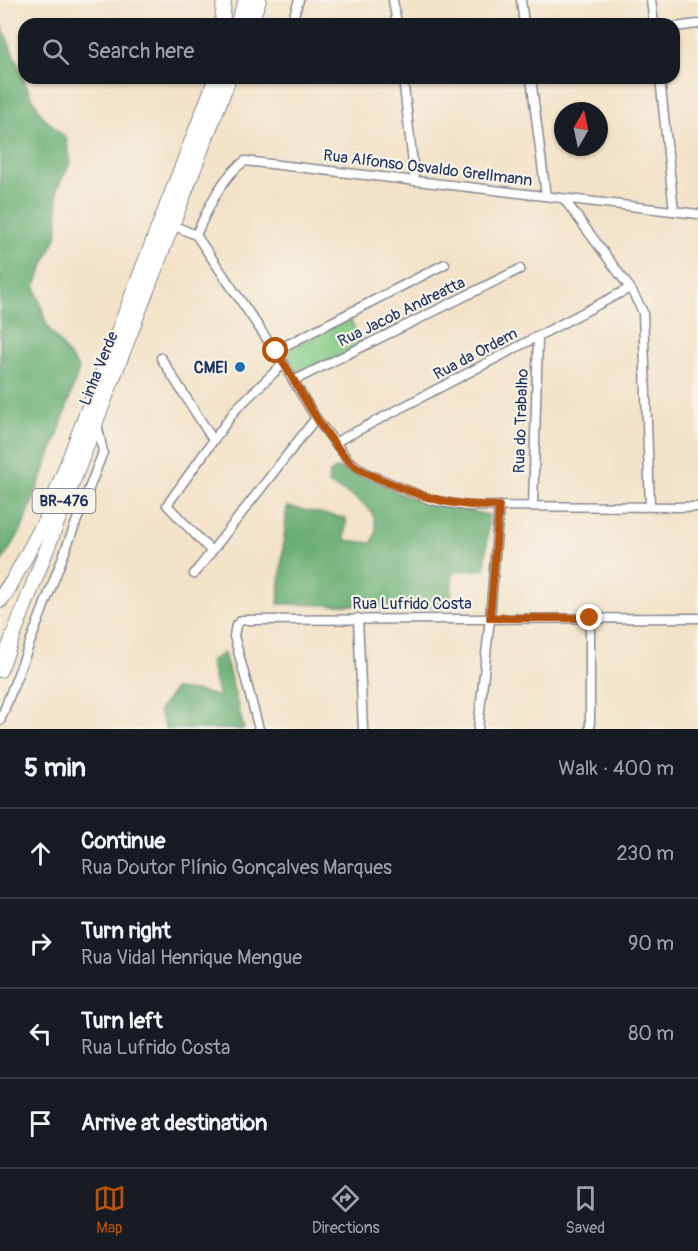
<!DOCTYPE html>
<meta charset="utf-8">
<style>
:root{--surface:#171b24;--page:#242831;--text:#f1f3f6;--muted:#9ea1a6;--line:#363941;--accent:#b45309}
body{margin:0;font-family:Pangolin,sans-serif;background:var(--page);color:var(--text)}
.compass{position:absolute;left:554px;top:102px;width:54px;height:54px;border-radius:50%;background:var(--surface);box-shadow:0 2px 4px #0004;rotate:9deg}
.stop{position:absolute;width:18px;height:18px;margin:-14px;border:4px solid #b45309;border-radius:50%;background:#fff}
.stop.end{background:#b45309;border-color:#fff;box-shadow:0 2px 6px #0008}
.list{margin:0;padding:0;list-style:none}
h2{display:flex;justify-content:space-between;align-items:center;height:78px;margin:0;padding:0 24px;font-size:26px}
h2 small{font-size:20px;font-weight:400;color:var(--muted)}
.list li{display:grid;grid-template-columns:39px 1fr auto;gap:18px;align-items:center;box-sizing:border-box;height:90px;padding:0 24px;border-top:2px solid var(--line)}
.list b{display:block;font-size:22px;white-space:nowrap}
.list p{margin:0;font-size:20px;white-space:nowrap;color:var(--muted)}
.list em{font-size:20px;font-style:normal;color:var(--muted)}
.icon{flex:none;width:33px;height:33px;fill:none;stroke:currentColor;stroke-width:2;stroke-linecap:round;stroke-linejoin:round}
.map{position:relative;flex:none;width:698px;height:729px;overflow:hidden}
.search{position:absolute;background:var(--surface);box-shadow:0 2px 4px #0004;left:18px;right:18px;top:18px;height:66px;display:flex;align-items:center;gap:15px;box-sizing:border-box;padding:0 21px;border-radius:18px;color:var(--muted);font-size:22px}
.sheet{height:438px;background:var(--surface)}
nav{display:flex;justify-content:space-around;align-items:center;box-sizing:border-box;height:84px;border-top:2px solid var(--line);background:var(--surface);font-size:16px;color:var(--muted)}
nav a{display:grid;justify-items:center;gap:3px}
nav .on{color:var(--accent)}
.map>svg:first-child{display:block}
</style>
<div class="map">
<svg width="698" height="729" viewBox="0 0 698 729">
<rect width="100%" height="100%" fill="#f7f3e8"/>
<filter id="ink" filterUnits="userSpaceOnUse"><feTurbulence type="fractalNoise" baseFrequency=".0167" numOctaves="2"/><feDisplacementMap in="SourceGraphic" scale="12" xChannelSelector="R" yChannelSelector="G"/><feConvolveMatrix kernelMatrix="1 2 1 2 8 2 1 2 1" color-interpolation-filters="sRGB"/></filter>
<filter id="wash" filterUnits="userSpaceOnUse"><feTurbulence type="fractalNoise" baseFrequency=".008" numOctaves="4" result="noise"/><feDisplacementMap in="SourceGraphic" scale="24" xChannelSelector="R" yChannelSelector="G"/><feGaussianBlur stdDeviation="1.35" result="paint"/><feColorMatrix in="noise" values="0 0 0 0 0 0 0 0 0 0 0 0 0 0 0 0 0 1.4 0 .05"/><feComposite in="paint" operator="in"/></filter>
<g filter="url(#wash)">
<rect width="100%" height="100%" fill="#f3e2c7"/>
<path fill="#84cb86" stroke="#507d72" stroke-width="1.5" d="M350 319 362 344 298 376 286 351Z"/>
<g fill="#6baf73" stroke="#436f68" stroke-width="1.5">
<path d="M0 21 29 92 44 118 66 138 71 162 57 189 58 232 35 286 47 326 79 369 57 437 21 531 0 564Z"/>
<path d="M337 468 364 475 407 497 489 515 485 569 453 572 450 607 278 604 287 507 346 518 345 540 372 543C388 510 352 495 328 484L330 473Z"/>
<path d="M224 653 244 729H166L159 711 174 689 197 691 219 697 210 661Z"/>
</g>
</g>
<g filter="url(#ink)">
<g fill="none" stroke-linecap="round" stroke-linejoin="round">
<g stroke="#878892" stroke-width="11">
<g id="minor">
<path d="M393 0 397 24"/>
<path d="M521 0 524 24"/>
<path d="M651 0 654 24"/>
<path d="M291 24 299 0"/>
<path d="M674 27 698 24"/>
<path d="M403 78 415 181"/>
<path d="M531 78 546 196"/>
<path d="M660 78 674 211"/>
<path d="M564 199 630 288 643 312 650 506"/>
<path d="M172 225 196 235 275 351 316 418 349 461 366 473 431 500 466 506 698 507"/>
<path d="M196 235C208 209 221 177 245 161L698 214"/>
<path d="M275 351 445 264"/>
<path d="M161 358 213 440"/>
<path d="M295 380 520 269"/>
<path d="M334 443 630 288"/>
<path d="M533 506 538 337"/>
<path d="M211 551 167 505 236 409 284 363"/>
<path d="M194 574 316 418"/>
<path d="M358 618 363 729"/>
<path d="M0 721 103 452 97 423"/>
<path d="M259 729 234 636 236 625 242 620 698 618"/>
<path d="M478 729 490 618 499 506"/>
<path d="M590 729V618"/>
</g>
</g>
<g stroke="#878892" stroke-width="16">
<g id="trunk">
<path d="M222 24 224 0"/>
<path d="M237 24 246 0"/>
<path d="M250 24 259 0"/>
<path d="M5 595 45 521 216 78"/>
<path d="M0 670 229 78"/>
</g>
</g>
<g stroke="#878892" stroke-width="18">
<path id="motorway" d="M0 600 10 585"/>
</g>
<use href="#minor" stroke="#fff" stroke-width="8"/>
<use href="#trunk" stroke="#fff" stroke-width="14"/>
<use href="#motorway" stroke="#fff" stroke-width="15"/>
</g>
</g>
<g fill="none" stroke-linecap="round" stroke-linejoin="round" filter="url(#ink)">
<path stroke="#b45309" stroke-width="8" d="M276 351C299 387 318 427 347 459 357 470 373 476 387 482 429 500 453 506 499 506L490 618H590"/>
</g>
<circle fill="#1f6fb2" stroke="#f7f3e8" stroke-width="2" cx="240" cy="367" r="6"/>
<g text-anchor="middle" stroke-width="4.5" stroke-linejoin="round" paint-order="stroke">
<rect fill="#f7f3e8" stroke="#5d6a87" stroke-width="1.5" x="32.5" y="489" width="63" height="24" rx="4.5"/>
<g font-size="15" font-weight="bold" fill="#1b2f5e">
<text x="64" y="506">BR-476</text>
</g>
<g font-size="16" fill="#1b2f5e" stroke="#f7f3e8">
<text transform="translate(428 167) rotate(7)" y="6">Rua Alfonso Osvaldo Grellmann</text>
<text transform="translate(401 311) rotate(-26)" y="6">Rua Jacob Andreatta</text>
<text transform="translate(475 353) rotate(-28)" y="6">Rua da Ordem</text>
<text transform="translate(98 368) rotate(-68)" y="6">Linha Verde</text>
<text transform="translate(520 421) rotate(-88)" y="6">Rua do Trabalho</text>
<text x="412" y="609">Rua Lufrido Costa</text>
</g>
<g font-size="16" font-weight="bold" fill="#1b2f5e" stroke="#f7f3e8" text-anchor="end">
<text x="228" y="373">CMEI</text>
</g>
</g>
</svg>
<svg class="compass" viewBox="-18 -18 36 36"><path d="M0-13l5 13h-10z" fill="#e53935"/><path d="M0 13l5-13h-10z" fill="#9ea1a6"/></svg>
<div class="stop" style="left:276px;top:351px"></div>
<div class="stop end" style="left:590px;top:618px"></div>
<div class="search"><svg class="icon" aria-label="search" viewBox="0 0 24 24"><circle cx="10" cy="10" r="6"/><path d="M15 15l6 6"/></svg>Search here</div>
</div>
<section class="sheet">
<h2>5 min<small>Walk · 400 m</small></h2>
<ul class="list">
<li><svg class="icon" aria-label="ahead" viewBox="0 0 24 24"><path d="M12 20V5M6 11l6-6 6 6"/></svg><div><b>Continue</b><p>Rua Doutor Plínio Gonçalves Marques</p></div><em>230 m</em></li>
<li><svg class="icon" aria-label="right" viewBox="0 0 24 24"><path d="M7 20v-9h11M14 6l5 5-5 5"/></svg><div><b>Turn right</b><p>Rua Vidal Henrique Mengue</p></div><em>90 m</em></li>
<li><svg class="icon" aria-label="left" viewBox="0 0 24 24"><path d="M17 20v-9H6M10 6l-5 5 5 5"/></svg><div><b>Turn left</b><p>Rua Lufrido Costa</p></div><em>80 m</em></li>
<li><svg class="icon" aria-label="arrive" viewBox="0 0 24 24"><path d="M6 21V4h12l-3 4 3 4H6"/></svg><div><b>Arrive at destination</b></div></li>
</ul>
</section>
<nav>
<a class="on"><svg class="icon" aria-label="map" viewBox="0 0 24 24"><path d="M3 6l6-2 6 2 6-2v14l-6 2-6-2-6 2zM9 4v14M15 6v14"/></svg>Map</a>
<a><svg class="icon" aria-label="directions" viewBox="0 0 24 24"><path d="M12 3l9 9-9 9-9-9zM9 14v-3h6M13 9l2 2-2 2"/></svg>Directions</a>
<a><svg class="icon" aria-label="saved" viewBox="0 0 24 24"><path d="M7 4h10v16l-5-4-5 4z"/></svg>Saved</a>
</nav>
